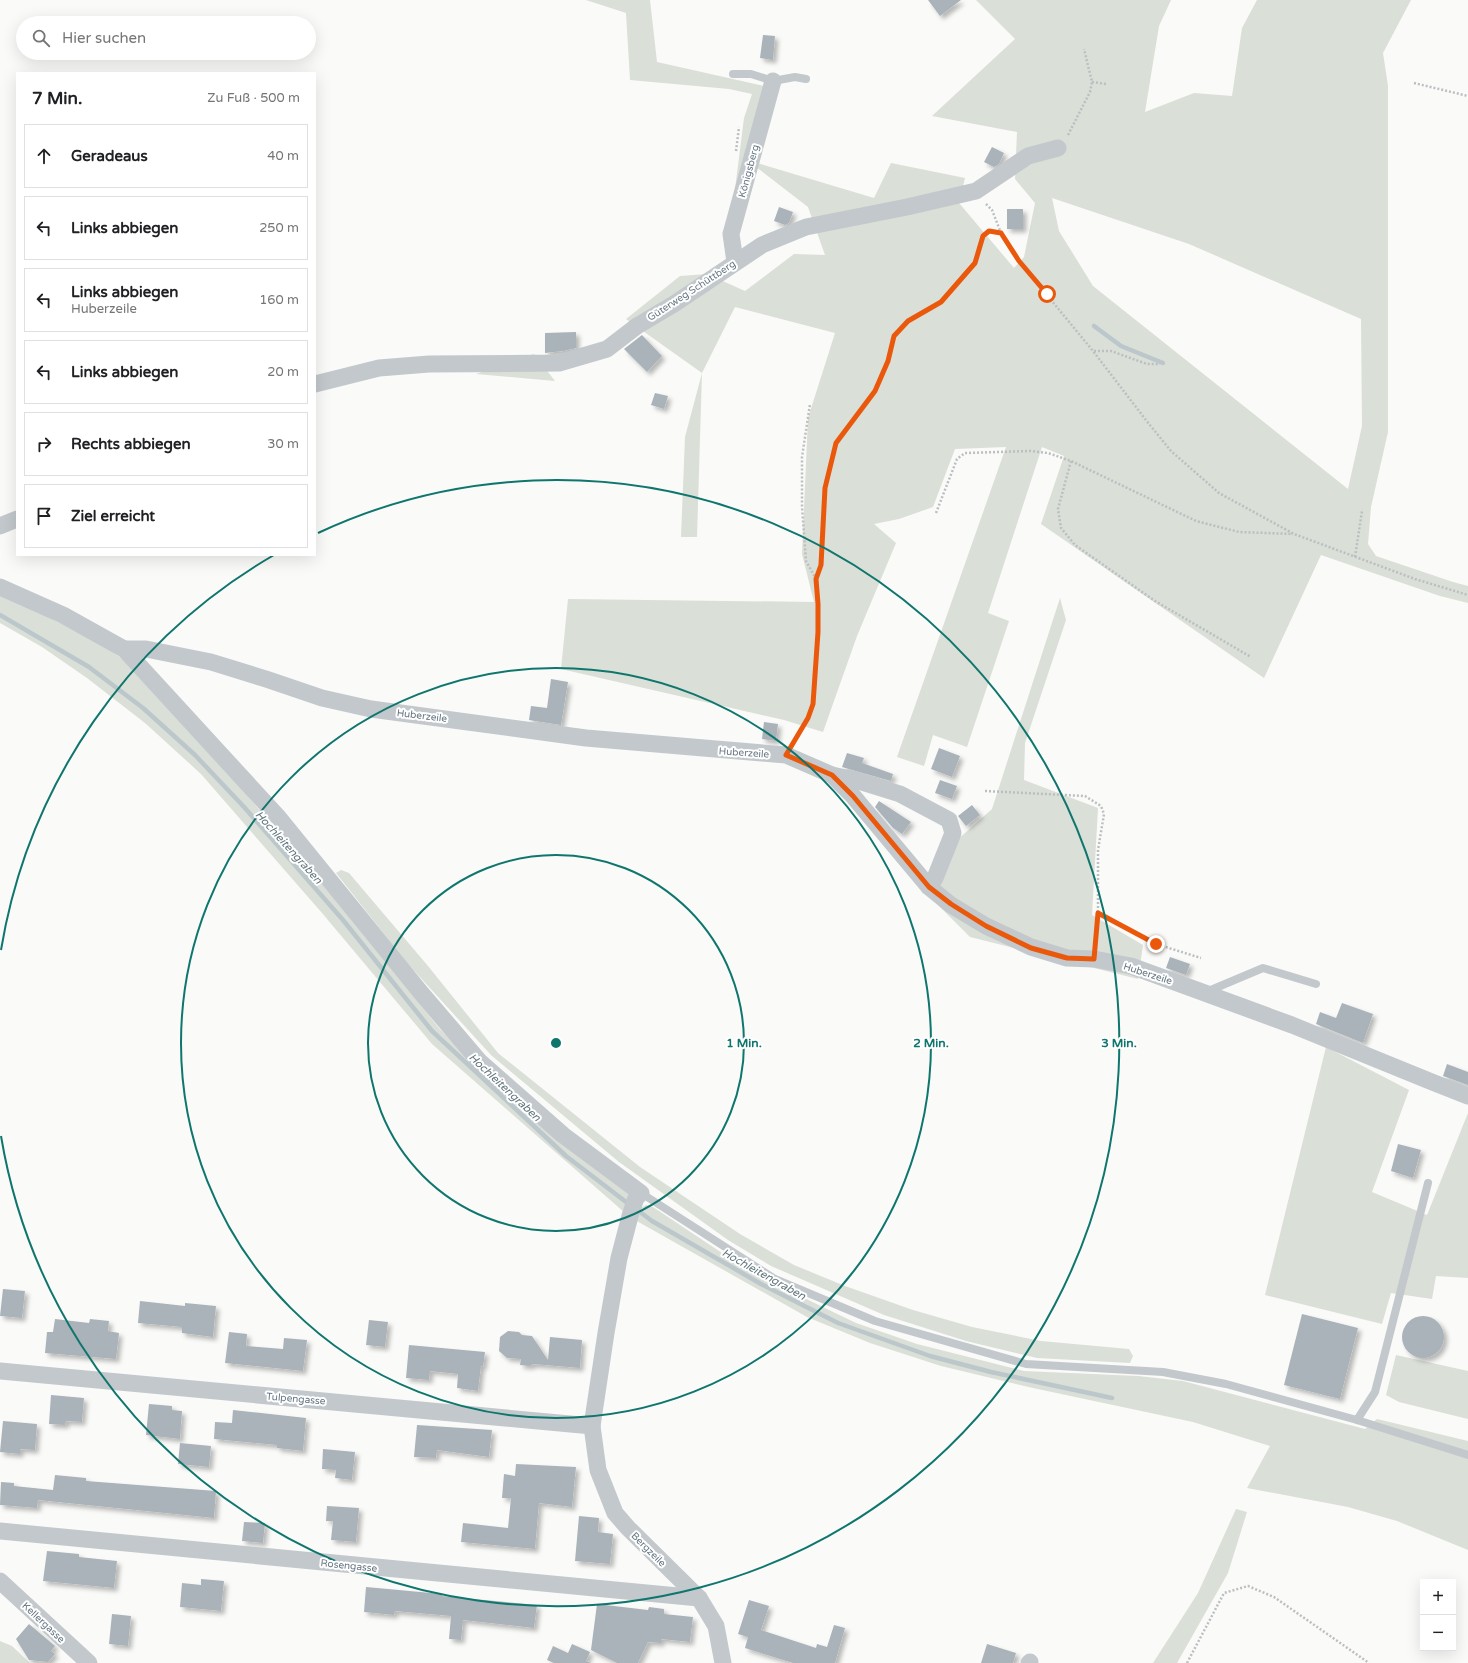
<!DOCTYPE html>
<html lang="de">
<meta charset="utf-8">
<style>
:root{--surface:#fff;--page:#f2f2f2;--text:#202124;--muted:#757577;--line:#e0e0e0}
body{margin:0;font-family:"Varela Round",sans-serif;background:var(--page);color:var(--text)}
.controls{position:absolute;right:12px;bottom:12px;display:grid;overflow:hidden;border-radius:0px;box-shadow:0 4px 16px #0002}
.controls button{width:36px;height:36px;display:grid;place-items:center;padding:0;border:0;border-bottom:1px solid var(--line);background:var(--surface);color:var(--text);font:20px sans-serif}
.stop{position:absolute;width:12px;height:12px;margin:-9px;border:3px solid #ea580c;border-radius:50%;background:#fff}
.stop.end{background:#ea580c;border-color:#fff;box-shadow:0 1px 4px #0008}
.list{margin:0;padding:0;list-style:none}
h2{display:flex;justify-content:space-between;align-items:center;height:52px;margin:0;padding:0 16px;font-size:17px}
h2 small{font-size:13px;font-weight:400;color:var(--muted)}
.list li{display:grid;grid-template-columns:26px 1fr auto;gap:12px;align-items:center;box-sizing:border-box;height:64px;margin:0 8px 8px;padding:0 8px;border:1px solid var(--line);border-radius:0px}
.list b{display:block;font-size:15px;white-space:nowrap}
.list p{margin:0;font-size:13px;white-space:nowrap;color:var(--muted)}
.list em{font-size:13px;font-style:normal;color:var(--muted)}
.icon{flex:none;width:22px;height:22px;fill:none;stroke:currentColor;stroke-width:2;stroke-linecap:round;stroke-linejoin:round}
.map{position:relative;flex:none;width:1468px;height:1663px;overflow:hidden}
.search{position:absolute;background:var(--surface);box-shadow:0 4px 16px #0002;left:16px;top:16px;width:300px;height:44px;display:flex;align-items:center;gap:10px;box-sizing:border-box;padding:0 14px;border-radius:22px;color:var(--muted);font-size:15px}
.panel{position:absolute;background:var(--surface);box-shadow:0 4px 16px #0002;left:16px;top:72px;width:300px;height:484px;border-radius:0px}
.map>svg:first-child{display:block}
</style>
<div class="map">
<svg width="1468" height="1663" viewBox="0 0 1468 1663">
<defs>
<filter id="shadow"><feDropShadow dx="3.5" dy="3.5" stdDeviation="2" flood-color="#0004"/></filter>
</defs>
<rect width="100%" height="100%" fill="#fafaf8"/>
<g fill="#dadfd7" fill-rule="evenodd">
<path d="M586 0H650L657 62 764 86 747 160 874 198 891 163 965 178 959 203 1014 268 1024 257 1035 203 1015 179 1017 132 932 116 1015 39 976 0H1171L1159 26 1145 112 1194 93 1232 96 1242 28 1257 0H1411L1383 53 1388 86V432L1371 507 1368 544 1376 556 1453 582 1468 586V603L1440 596 1321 555 1264 678 1041 524 1064 456 1042 447 988 613 1009 621 967 747 933 735 924 766 897 757 1006 447 955 449 933 507 899 519 874 524 896 543 857 636 823 732 784 720 561 669 568 599 814 602 802 554 808 418 835 333 735 307 702 373 697 537H681L685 437 702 373 626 319 680 276 707 274 745 291 794 254 825 255 808 207 747 160 734 197 744 118 752 94 729 89 630 80 626 13ZM1052 198 1189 244 1361 319 1362 426 1348 489 1093 286 1059 231Z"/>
<path d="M534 354 555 381 476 374Z"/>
<path d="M0 595 22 604 106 646 123 660 240 787 328 891 439 1028 461 1050 627 1192 630 1196 625 1213 432 1044 322 913 201 774 145 723 87 678 42 647 0 623Z"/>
<path d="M1060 598 1066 620 1025 743 1024 780 1098 808 1092 915 1143 945 1138 979 970 937 933 900 957 840 992 809Z"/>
<path d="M341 870 349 873 428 966 498 1053 640 1167 740 1234 794 1265 845 1286 913 1310 972 1327 1041 1341 1129 1349 1133 1356 1130 1363 1037 1358 966 1341 884 1315 771 1266 728 1240 619 1162 491 1055 408 964 336 873Z"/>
<path d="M1326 1047 1409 1090 1372 1192 1427 1215 1468 1113V1278L1436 1276 1432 1299 1391 1293 1382 1324 1265 1295Z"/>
<path d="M646 1205 653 1207 734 1261 767 1280 856 1323 917 1344 1024 1371 1138 1376 1183 1381 1365 1429 1377 1419 1468 1441V1550L1397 1521 1348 1507 1247 1488 1270 1446 1193 1422 1033 1388 941 1366 870 1343 807 1317 635 1220 641 1208Z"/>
<path d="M1396 1355 1468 1371V1419L1399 1402 1386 1395Z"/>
<path d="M1236 1509 1247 1512 1228 1573 1177 1663H1153L1198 1593Z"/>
<path d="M0 1641 12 1646 30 1663H0Z"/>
</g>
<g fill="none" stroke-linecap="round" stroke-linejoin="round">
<g stroke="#bbc7cb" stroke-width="4.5">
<path d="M1094 326 1121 346 1163 363"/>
<path d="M0 615 89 667 143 708 195 755 244 807 343 920 432 1031 566 1156 630 1205"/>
<path d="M636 1209 652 1221 761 1284 838 1323 930 1356 991 1372 1112 1398"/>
</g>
</g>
<g fill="#aab3b9" filter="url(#shadow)">
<path d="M928 0H961L940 16Z"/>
<path d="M763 35 775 36 773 60 760 58Z"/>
<path d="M992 147 1004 153 999 164 994 167 984 162Z"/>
<path d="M779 207 793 212 789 223 785 225 774 221Z"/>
<rect x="1007" y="209" width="16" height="20"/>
<path d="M576 332V348L563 351 545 353V333Z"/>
<path d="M642 335 662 356 647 372 624 349Z"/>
<path d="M655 393 668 396 664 409 651 405Z"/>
<path d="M551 679 568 682 561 725 529 720 531 706 547 708Z"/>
<path d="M764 722 778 724 776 741 762 739Z"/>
<path d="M939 748 960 756 952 777 931 769Z"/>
<path d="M847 753 864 758 862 763 893 774 891 781 842 767Z"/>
<path d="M940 780 957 786 952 799 935 793Z"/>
<path d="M879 801 911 822 902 834 893 828 875 807Z"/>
<path d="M972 805 980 815 966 826 958 816Z"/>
<path d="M1170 957 1190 964 1186 975 1166 968Z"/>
<path d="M1342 1003 1373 1014 1363 1043 1316 1024 1320 1012 1336 1018Z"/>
<path d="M1447 1064 1468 1072V1085L1443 1076Z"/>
<path d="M1398 1144 1421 1150 1413 1178 1391 1171Z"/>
<path d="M3 1289 25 1291 22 1318 0 1316Z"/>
<path d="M140 1301 185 1306V1303L216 1306 213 1337 182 1333V1327L138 1323Z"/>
<path d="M1302 1314 1358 1328 1340 1399 1284 1385Z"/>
<circle cx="1423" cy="1337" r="21"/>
<path d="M55 1319 89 1323 90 1319 109 1321 108 1331 119 1333 116 1359 45 1353 47 1332H53Z"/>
<path d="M369 1320 388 1322 385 1347 366 1345Z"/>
<path d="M508 1331 519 1332 522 1335 532 1336 548 1360 550 1337 582 1340 580 1368 533 1364 530 1366 520 1365 521 1359 507 1358 499 1351 500 1337Z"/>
<path d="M229 1332 247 1334 246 1346 271 1348 283 1349 284 1338 307 1340 303 1371 225 1363Z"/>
<path d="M409 1345 485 1352 483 1367 481 1366 478 1391 457 1388 458 1374 430 1371 429 1380 406 1378Z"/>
<path d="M51 1395 84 1398 82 1422 66 1421 65 1425 49 1424Z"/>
<path d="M149 1404 172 1406V1410L182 1411 180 1439 146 1435Z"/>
<path d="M233 1410 306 1418 303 1451 277 1448V1445L214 1439 215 1422 232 1423Z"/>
<path d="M3 1421 37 1424 35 1450 20 1449V1454L0 1452Z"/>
<path d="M417 1425 492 1430 489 1457 437 1450 436 1458 414 1457Z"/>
<path d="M180 1443 211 1446 209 1467 178 1464Z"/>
<path d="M323 1449 355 1452 352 1480 335 1478 336 1470 322 1469Z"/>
<path d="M516 1464 576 1467 572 1507 539 1503 535 1549 461 1542 463 1523 508 1528 511 1498H502L504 1474 515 1476Z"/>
<path d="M55 1475 86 1478V1481L216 1491 214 1518 38 1500 37 1508 0 1505 1 1482 14 1483V1486L53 1490Z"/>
<path d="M327 1506 359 1508 356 1542 331 1540 333 1521H326Z"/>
<path d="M579 1516 599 1518 598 1532 613 1534 610 1564 575 1561Z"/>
<path d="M244 1522 265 1523 263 1543 242 1541Z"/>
<path d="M47 1551 79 1554V1557L117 1561 114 1588 43 1581Z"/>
<path d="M201 1579 224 1581 221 1611 180 1607 182 1583 201 1585Z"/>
<path d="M366 1587 442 1594V1596L537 1605 534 1628 463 1620 461 1640 449 1639 451 1616 395 1611 394 1615 364 1612Z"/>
<path d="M749 1600 769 1606 761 1630 816 1648 817 1644 827 1647 834 1625 845 1628 835 1663H793L745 1648 748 1637 738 1634Z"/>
<path d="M597 1604 648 1610 649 1607 664 1609V1614L693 1617 690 1642 661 1639V1643L648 1642 638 1663H617L591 1650Z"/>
<path d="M112 1614 131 1616 128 1646 109 1644Z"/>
<path d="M29 1624 55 1646 51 1651 55 1654 48 1662 29 1660 16 1639Z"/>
<path d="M572 1644 590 1652 586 1661 591 1663H554L547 1660 553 1646 568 1653Z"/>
<path d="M987 1644 1016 1653 1013 1663H981Z"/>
</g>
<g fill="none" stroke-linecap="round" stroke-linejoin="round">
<g stroke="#bbbfc2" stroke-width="2.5" stroke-dasharray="2 2" stroke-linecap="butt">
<path d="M1092 82 1106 84"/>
<path d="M1414 83 1468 96"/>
<path d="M1068 135 1090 92 1092 82 1084 49"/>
<path d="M736 151 739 127"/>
<path d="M986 204 992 210 1001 233 1019 261 1093 351 1149 424 1171 451 1219 493 1294 534 1415 579 1468 595"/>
<path d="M1094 351H1111L1147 364H1160"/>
<path d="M1071 461 1058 509 1061 528 1075 545 1155 601 1251 657"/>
<path d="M936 513 957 459 965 453 1031 451 1048 453 1071 461 1196 521 1239 532 1293 534"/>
<path d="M1355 557 1362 511"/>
<path d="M816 579 821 565 825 488 836 443 875 391 888 361 894 336 909 321 941 302 975 263 983 236 989 231 1001 233"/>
<path d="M794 743 808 718 813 704 818 632V604L816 579 806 561 802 507V457L810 404"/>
<path d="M985 791 1085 796 1101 806 1104 814 1098 850V913L1095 945"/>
<path d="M1098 913 1156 944 1201 958"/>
<path d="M1187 1663 1224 1593 1248 1586 1274 1597 1369 1663"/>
</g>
<g stroke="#c3c8cc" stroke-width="8">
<path d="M733 74H751L773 81 795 77 806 79"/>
<path d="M1206 992 1263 968 1316 984"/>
<path d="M641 1193 775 1279 875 1321 1026 1364 1163 1372 1226 1384 1357 1420 1468 1455"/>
<path d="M1357 1420 1375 1392 1428 1183"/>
</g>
<g stroke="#c3c8cc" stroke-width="17">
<path d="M735 262 731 234 773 81"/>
<path d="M315 384 379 368 429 364 559 363 607 349 637 326 674 304 762 245 806 227 907 207 976 191 1028 156 1058 148"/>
<path d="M0 526 17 519"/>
<path d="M0 587 63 615 124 649 279 818 422 994 480 1062 563 1135 641 1193 636 1198 630 1216 619 1258 606 1333 592 1426 598 1470 615 1513 628 1528 699 1598 716 1626 723 1663"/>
<path d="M124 649H146L211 662 266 679 322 698 371 709 586 738 786 755 832 775 853 796 929 887 951 905 986 926 1031 947 1067 958 1094 959 1131 966 1292 1025 1432 1082 1468 1096"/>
<path d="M832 775 855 780 900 794 949 820 953 833 935 878 929 887"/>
<path d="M0 1371 592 1426"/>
<path d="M0 1531 699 1598"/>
<path d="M0 1581 89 1663"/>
<path d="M1029 1663 1030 1662"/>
</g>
</g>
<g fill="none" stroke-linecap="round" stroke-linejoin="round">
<path stroke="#ea580c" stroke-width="5" d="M1047 294 1019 261 1001 233 989 231 983 236 975 263 941 302 908 321 894 336 888 361 875 391 836 443 825 488 821 565 816 579 818 604V632L813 704 808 718 786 755 832 775 853 796 929 887 951 904 986 926 1031 948 1067 958 1094 959 1098 913 1156 944"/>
</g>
<g fill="none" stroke="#0f766e" stroke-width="2">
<circle cx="556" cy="1043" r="188"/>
<circle cx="556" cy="1043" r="375"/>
<path d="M1 950A563 563 0 0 1 274 555M318 533A563 563 0 1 1 1 1136"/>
</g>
<g text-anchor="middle" stroke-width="4" stroke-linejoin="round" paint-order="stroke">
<g font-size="10" fill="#657683" stroke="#fff">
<text transform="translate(748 171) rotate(-75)" y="4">Königsberg</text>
<text transform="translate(691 290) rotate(-33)" y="4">Güterweg Schüttberg</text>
<text transform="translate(422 715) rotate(7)" y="4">Huberzeile</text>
<text transform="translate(744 752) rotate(4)" y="4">Huberzeile</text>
<text transform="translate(1148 973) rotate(18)" y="4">Huberzeile</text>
<text transform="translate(296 1398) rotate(5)" y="4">Tulpengasse</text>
<text transform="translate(649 1549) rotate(45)" y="4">Bergzeile</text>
<text transform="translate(349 1565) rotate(6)" y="4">Rosengasse</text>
<text transform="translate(44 1622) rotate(43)" y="4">Kellergasse</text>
</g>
<g font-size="11" font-style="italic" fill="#60757c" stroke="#fff">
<text transform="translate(289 847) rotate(48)" y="4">Hochleitengraben</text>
<text transform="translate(505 1087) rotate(43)" y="4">Hochleitengraben</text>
<text transform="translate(764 1274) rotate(29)" y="4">Hochleitengraben</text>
</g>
</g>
<circle cx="556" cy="1043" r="6" fill="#0f766e" stroke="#fff" stroke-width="2"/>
<g font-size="12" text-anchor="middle" font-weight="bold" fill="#0f766e" stroke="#fff" stroke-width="4" stroke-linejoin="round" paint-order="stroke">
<text x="744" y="1047">1 Min.</text>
<text x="931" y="1047">2 Min.</text>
<text x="1119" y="1047">3 Min.</text>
</g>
</svg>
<div class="controls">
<button>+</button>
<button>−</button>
</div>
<div class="stop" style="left:1047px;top:294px"></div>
<div class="stop end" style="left:1156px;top:944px"></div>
<div class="search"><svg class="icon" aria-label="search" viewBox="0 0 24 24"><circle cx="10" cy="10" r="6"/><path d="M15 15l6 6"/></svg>Hier suchen</div>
<section class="panel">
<h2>7 Min.<small>Zu Fuß · 500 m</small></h2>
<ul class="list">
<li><svg class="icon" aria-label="ahead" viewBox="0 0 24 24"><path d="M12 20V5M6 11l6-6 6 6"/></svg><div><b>Geradeaus</b></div><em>40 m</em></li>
<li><svg class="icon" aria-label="left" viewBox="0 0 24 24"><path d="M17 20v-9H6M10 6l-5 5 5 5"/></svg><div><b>Links abbiegen</b></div><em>250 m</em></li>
<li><svg class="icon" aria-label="left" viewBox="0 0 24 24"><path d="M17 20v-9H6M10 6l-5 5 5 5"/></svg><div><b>Links abbiegen</b><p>Huberzeile</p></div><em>160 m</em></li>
<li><svg class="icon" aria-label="left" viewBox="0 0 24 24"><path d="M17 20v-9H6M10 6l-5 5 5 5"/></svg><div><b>Links abbiegen</b></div><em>20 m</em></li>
<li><svg class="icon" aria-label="right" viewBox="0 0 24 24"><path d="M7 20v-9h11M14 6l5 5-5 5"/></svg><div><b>Rechts abbiegen</b></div><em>30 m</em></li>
<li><svg class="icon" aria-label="arrive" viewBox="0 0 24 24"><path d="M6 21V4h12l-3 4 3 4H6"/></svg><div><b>Ziel erreicht</b></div></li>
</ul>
</section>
</div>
